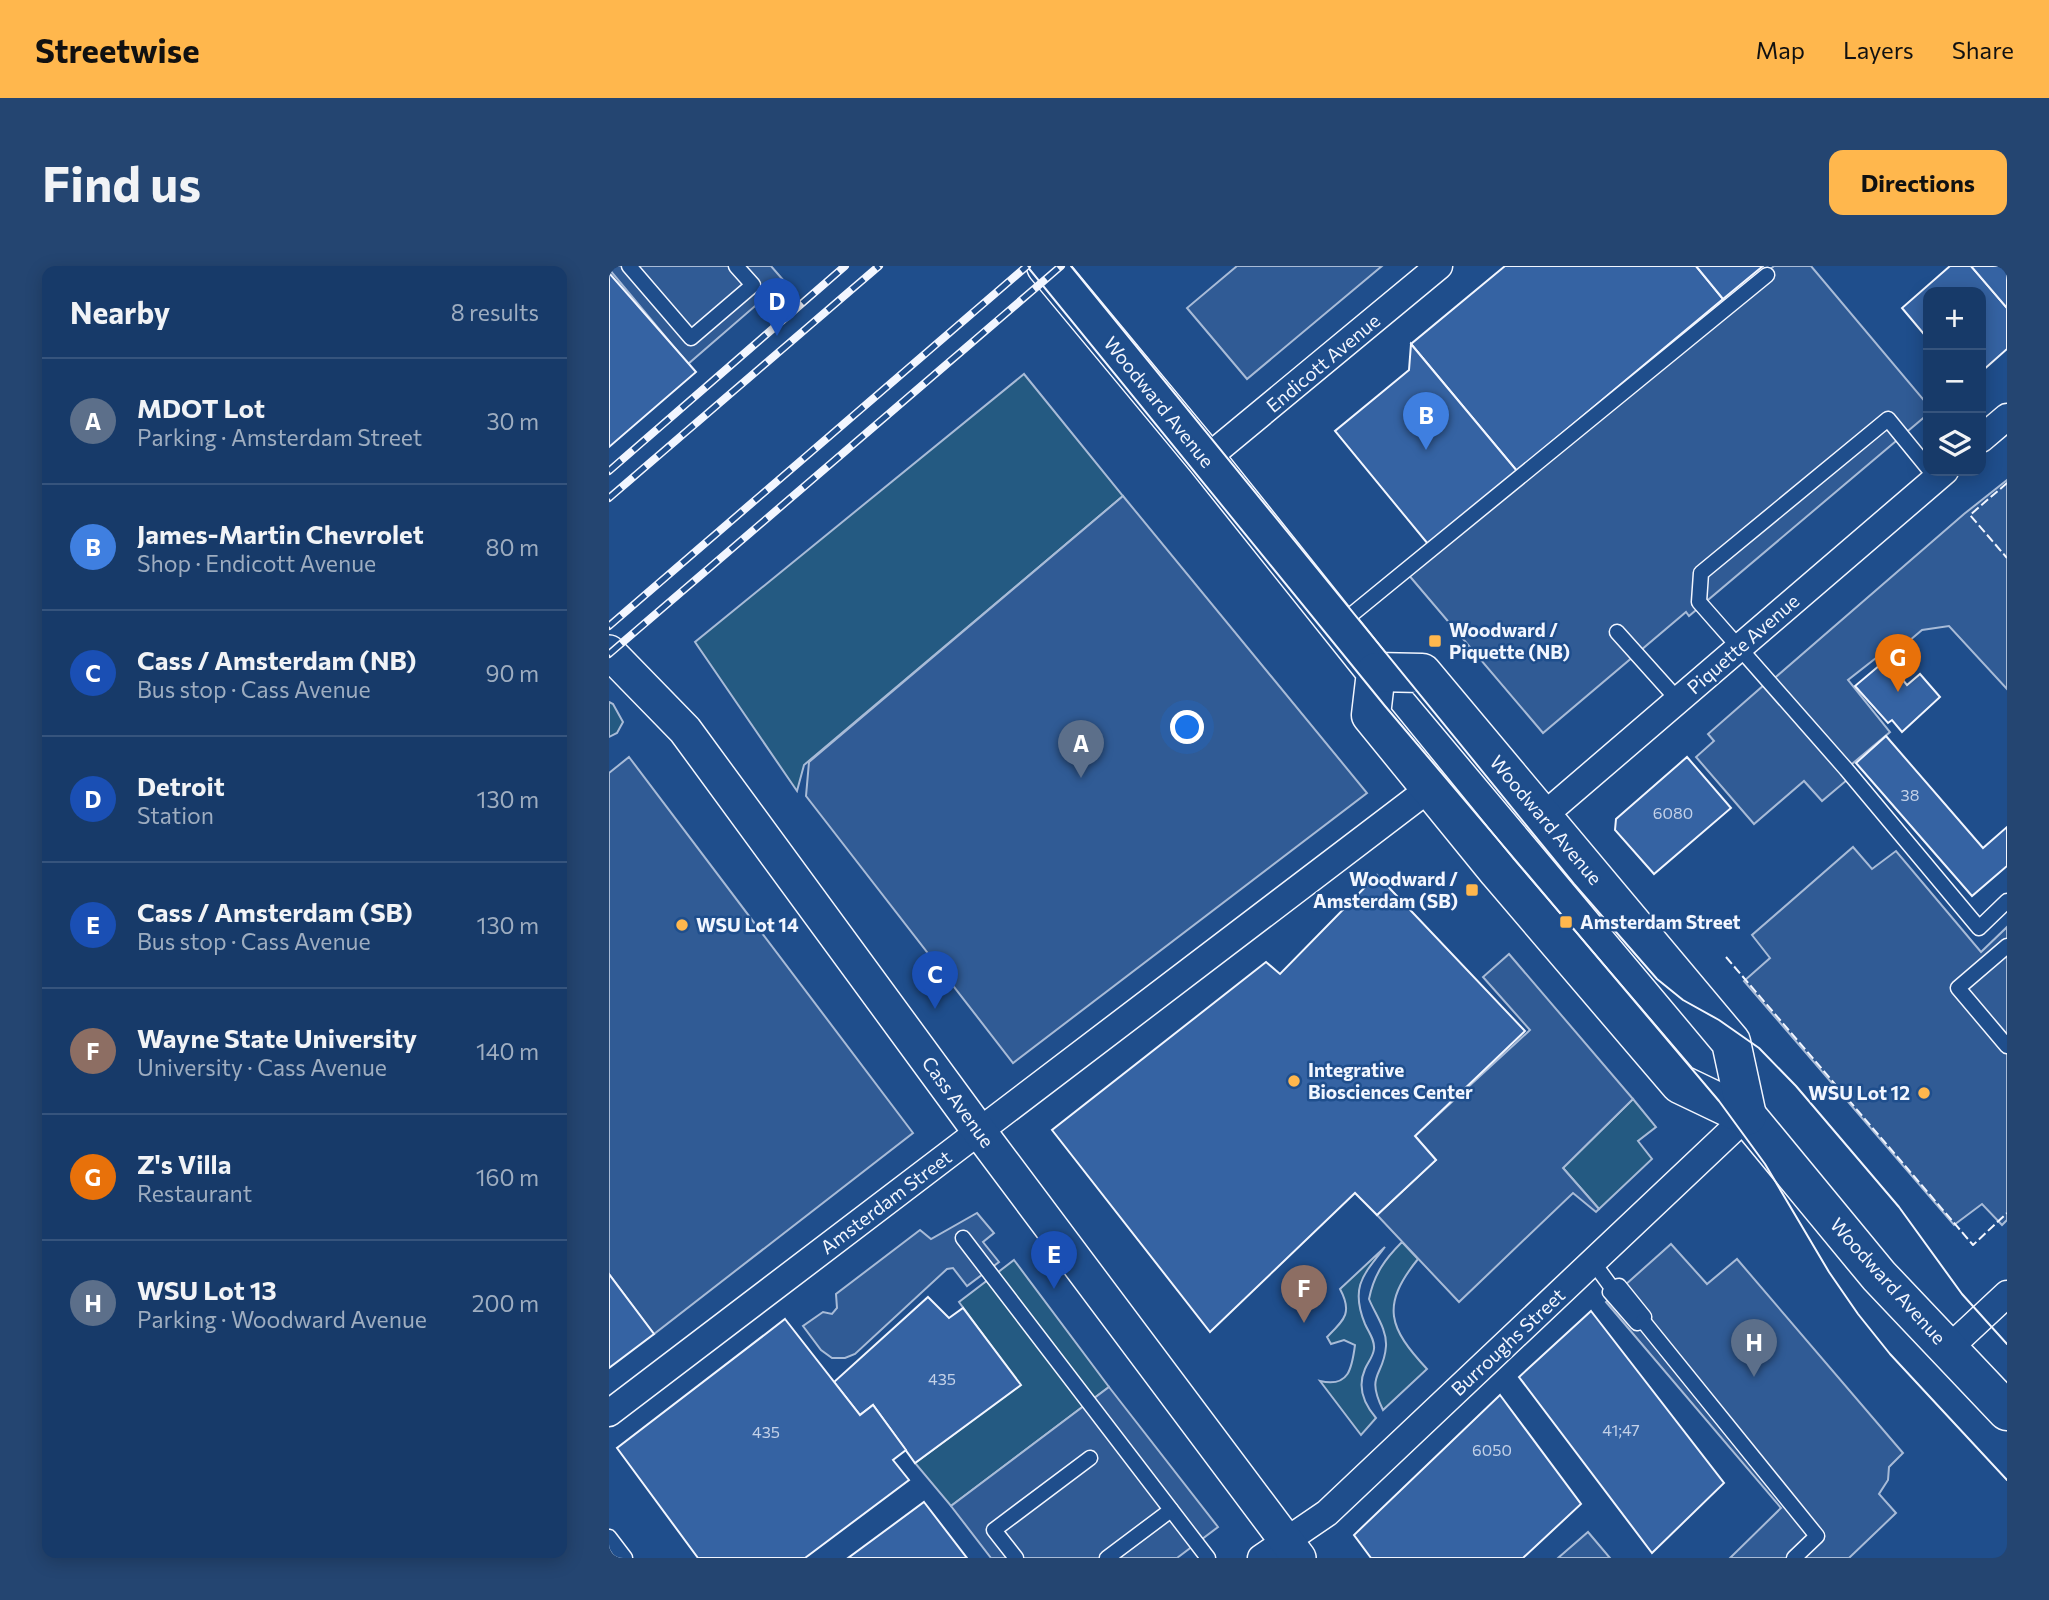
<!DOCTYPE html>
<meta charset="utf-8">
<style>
:root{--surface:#173a69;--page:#244571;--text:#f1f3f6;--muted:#9eadc0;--line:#36547d;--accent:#ffb74d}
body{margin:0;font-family:Commissioner,sans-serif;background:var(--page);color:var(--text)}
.controls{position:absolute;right:21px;top:21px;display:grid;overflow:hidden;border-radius:14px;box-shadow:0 4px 18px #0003}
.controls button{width:63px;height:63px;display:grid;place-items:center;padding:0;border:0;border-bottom:2px solid var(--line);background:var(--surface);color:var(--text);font:35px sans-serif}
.you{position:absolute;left:579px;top:462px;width:24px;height:24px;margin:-18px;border:5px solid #fff;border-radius:50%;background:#1a73e8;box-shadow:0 0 0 10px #1a73e833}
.badge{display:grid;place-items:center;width:46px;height:46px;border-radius:50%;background:var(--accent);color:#fff;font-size:23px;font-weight:700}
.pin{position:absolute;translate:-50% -58px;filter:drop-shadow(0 2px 4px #0008)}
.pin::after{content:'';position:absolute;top:37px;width:24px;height:21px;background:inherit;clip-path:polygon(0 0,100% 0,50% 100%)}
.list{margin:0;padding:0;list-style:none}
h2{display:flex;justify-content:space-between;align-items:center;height:91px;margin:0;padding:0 28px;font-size:30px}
h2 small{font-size:23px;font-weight:400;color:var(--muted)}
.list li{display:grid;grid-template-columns:46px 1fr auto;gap:21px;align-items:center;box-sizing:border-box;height:126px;padding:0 28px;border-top:2px solid var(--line)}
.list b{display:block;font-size:26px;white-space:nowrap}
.list p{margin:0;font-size:23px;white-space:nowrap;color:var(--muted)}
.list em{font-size:23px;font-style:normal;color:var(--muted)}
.icon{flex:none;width:38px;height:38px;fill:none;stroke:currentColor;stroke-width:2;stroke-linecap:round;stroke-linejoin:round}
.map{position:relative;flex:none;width:1398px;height:1292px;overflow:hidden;border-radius:14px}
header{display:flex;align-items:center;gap:42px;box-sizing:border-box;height:98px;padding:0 35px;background:var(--accent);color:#111}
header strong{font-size:33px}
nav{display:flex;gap:38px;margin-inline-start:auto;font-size:24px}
.intro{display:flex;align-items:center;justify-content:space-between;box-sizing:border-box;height:168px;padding:0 42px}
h1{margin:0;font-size:49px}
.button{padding:18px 32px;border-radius:14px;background:var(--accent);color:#111;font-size:24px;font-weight:700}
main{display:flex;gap:42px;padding:0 42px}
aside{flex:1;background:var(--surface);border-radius:14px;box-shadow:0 4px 18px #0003}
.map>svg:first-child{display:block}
</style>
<header>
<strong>Streetwise</strong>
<nav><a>Map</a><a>Layers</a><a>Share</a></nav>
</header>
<div class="intro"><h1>Find us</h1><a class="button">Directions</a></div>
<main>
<aside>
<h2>Nearby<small>8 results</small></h2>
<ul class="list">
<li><span class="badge" style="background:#5c6f8a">A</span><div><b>MDOT Lot</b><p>Parking · Amsterdam Street</p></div><em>30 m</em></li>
<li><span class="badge" style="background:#3f7fe0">B</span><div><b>James-Martin Chevrolet</b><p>Shop · Endicott Avenue</p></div><em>80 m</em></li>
<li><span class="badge" style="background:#1a4fb4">C</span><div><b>Cass / Amsterdam (NB)</b><p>Bus stop · Cass Avenue</p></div><em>90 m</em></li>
<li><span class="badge" style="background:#1a4fb4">D</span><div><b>Detroit</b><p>Station</p></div><em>130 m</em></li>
<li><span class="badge" style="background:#1a4fb4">E</span><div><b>Cass / Amsterdam (SB)</b><p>Bus stop · Cass Avenue</p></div><em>130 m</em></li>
<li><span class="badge" style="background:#8d6e63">F</span><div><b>Wayne State University</b><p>University · Cass Avenue</p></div><em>140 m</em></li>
<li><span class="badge" style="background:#e8710a">G</span><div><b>Z's Villa</b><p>Restaurant</p></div><em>160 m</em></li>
<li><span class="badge" style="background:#5c6f8a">H</span><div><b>WSU Lot 13</b><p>Parking · Woodward Avenue</p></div><em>200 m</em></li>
</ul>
</aside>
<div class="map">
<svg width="1398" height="1292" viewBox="0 0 1398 1292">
<rect width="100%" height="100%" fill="#1f4e8c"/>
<g fill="#245a82" stroke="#a8bbd7" stroke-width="2">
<path d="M415 108 514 230 195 499 188 525 86 376Z"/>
<path d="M0 436 4 438 14 456 8 467 0 471Z"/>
<path d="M1024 833 1047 861 1029 875 1043 893 990 943 954 902Z"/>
<path d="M793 976 809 993C771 1040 780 1062 818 1103L774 1144C756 1107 775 1111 777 1080 778 1063 766 1048 760 1033 765 1008 776 993 793 976Z"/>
<path d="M776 981C754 1009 741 1021 756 1058 760 1067 766 1074 765 1083 764 1091 759 1096 756 1103 748 1121 755 1138 767 1152L752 1169 711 1115C740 1122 743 1102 746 1079L735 1074 722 1078 718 1071C735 1054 744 1047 731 1023Z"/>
<path d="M405 994 500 1121 342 1240 306 1197 411 1119 350 1036Z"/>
</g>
<g fill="#305b95" stroke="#a8bbd7" stroke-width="2">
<path d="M0 0H162L175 15 79 98 0 3Z"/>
<path d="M628 0H773L638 113 578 42Z"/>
<path d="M1165 0H1202L1319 139V148L1080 350 1077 346 934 467 798 307Z"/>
<path d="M1398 214V423L1340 360 1313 364 1287 386 1281 381 1239 414 1281 466 1237 503 1161 416 1355 248Z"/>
<path d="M514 230 758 527 404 797 197 530 200 496Z"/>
<path d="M1155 419 1238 514 1213 535 1195 515 1145 558 1087 491 1105 475 1099 468Z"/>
<path d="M20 491 304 867 45 1068 0 1008V507Z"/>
<path d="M1244 581 1263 603 1287 585 1372 686 1398 661V954L1393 959 1373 938 1345 959 1135 715 1161 692 1143 669Z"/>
<path d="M900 688 1024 833 954 902 990 943 987 946 964 927 850 1036 768 949 827 894 806 870 921 764 874 711Z"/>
<path d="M368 947 385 967 374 976 390 996 358 1020 344 1002 338 1003 246 1088 236 1092H223L212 1084 194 1060 214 1046 223 1048 228 1042 227 1028 311 964 322 973Z"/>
<path d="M1062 978 1098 1018 1128 993 1294 1187 1280 1201 1279 1214 1270 1228 1287 1247 1240 1292H1121L1172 1242 997 1036Z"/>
<path d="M500 1121 609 1261 568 1292H382L342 1240Z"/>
<path d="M979 1266 1001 1292H949Z"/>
</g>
<g fill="#3563a3" stroke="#f2f6ff" stroke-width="2">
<path d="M896 0H1087L1114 33 908 205 802 78Z"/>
<path d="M1087 0H1154L1114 33Z"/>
<path d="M1341 0H1362L1398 42V83L1372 106V26H1319V73L1293 42Z"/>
<path d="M1362 0H1398V42Z"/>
<path d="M0 7 87 106 0 181Z"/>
<path d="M802 78 908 205 819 278 726 165 800 104Z"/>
<path d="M1277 394 1298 419 1311 408 1331 431 1293 466 1283 454 1279 457 1246 420Z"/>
<path d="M1277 470 1374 582 1398 561V600L1363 630 1247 497Z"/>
<path d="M1078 491 1122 542 1045 608 1006 564 1007 553Z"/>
<path d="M768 609 916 765 806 870 827 894 768 949 746 927 601 1066 443 864 657 696 671 708Z"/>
<path d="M0 1008 45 1068 0 1102Z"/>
<path d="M319 1031 340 1052 354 1042 412 1119 306 1197 264 1139 251 1149 225 1116Z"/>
<path d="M982 1045 1115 1217 1043 1287 910 1111Z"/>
<path d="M176 1053 251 1149 264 1139 297 1184 284 1194 300 1214 196 1292H89L8 1182Z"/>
<path d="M891 1129 972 1238 914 1292H762L745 1269Z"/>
<path d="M315 1236 358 1292H239Z"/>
</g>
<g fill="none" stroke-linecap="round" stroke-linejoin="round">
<g stroke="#f2f6ff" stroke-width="17">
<g id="service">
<path d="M20 0 82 72 144 19 127 0"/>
<path d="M1319 202 1279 153 1092 307 1090 336 1237 503 1370 662 1398 635"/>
<path d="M731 358 1158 9"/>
<path d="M1008 366 1069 434"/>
<path d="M1398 680 1349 722 1398 780"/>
<path d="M354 972 599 1292"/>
<path d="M984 996 1003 1022 1001 1026 1028 1057 1034 1055 1035 1051 1010 1020 1003 1022"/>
<path d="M1034 1055 1208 1270 1185 1292"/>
<path d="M0 1271 16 1292"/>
<path d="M407 1292 385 1264 481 1192"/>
<path d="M498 1292 562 1244"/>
</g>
</g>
<g stroke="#f2f6ff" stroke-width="29">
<g id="minor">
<path d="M1372 173 1398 151"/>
<path d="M597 193 830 0"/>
<path d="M933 551 1336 205"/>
<path d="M1339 1083 1398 1028"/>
<path d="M0 1147 821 522"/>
<path d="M652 1292 718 1247 1138 850"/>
</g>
</g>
<g stroke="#f2f6ff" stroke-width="36">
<path id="tertiary" d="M0 386 76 464 370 865 690 1292"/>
</g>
<g stroke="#f2f6ff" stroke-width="41">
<g id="primary">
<path d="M437 0 597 193 767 406 762 449 889 605 1071 818 1138 850 1270 1010 1398 1145"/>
<path d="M767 406 813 407 1122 776 1138 850"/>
</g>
</g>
<use href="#service" stroke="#1f4e8c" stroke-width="14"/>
<use href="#minor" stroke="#1f4e8c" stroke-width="26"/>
<use href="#tertiary" stroke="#1f4e8c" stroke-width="33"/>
<use href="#primary" stroke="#1f4e8c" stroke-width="38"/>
<g stroke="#f2f6ff" stroke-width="2">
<path d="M418 0 776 440 1110 835 1156 898 1220 1006 1249 1048 1281 1088 1398 1214"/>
<path d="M462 0 965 618 1048 713 1074 734 1110 754 1150 782 1187 820 1290 941 1353 1028 1398 1078"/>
</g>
<g stroke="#f2f6ff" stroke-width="8">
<g id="rail">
<path d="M0 205 236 0"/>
<path d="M0 232 270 0"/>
<path d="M0 360 418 0"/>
<path d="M0 388 452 0"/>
</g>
</g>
<use href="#rail" stroke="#1f4e8c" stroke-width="5" stroke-dasharray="16" stroke-linecap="butt"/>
<g stroke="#f2f6ff" stroke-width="2" stroke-dasharray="9 3.5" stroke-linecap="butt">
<path d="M1398 217 1361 249 1398 292"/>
<path d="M1117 691 1364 979 1398 947"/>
</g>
</g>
<g fill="#ffb74d" stroke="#1f4e8c" stroke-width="2.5">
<rect x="819" y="368" width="14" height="14" rx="3.5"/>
<rect x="856" y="617" width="14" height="14" rx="3.5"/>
<rect x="950" y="649" width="14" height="14" rx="3.5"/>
<circle cx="73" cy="659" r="7"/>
<circle cx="685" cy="815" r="7"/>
<circle cx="1315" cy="827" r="7"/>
</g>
<g text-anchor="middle" stroke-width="5" stroke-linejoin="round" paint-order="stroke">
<g font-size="16" fill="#c3d1e8">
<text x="1301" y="535">38</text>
<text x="1064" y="553">6080</text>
<text x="333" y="1119">435</text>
<text x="1012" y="1170">41;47</text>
<text x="157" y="1172">435</text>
<text x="883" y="1190">6050</text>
</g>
<g font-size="19" fill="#f2f6ff" stroke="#1f4e8c">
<text transform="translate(714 97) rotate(-40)" y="7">Endicott Avenue</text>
<text transform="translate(550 136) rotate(51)" y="7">Woodward Avenue</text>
<text transform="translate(1134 378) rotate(-41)" y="7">Piquette Avenue</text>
<text transform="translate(937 554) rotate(50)" y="7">Woodward Avenue</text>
<text transform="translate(349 836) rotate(54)" y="7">Cass Avenue</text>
<text transform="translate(277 936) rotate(-37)" y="7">Amsterdam Street</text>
<text transform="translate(1279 1015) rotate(48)" y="7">Woodward Avenue</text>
<text transform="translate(899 1076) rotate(-43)" y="7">Burroughs Street</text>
</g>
<g font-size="19" font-weight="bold" fill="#f2f6ff" stroke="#1f4e8c" text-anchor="start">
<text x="840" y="371">Woodward /<tspan x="840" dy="22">Piquette (NB)</tspan></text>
<text x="849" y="620" text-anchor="end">Woodward /<tspan x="849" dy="22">Amsterdam (SB)</tspan></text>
<text x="971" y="663">Amsterdam Street</text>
<text x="87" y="666">WSU Lot 14</text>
<text x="699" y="811">Integrative<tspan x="699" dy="22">Biosciences Center</tspan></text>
<text x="1301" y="834" text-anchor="end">WSU Lot 12</text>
</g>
</g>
</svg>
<div class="controls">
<button>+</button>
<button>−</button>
<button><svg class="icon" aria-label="layers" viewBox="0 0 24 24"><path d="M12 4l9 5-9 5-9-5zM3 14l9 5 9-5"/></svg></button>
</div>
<div class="you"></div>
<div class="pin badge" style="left:472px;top:512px;background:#5c6f8a">A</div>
<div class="pin badge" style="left:817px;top:184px;background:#3f7fe0">B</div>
<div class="pin badge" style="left:326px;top:743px;background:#1a4fb4">C</div>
<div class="pin badge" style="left:168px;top:70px;background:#1a4fb4">D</div>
<div class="pin badge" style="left:445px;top:1023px;background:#1a4fb4">E</div>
<div class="pin badge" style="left:695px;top:1057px;background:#8d6e63">F</div>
<div class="pin badge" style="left:1289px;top:426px;background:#e8710a">G</div>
<div class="pin badge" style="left:1145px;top:1111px;background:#5c6f8a">H</div>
</div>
</main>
